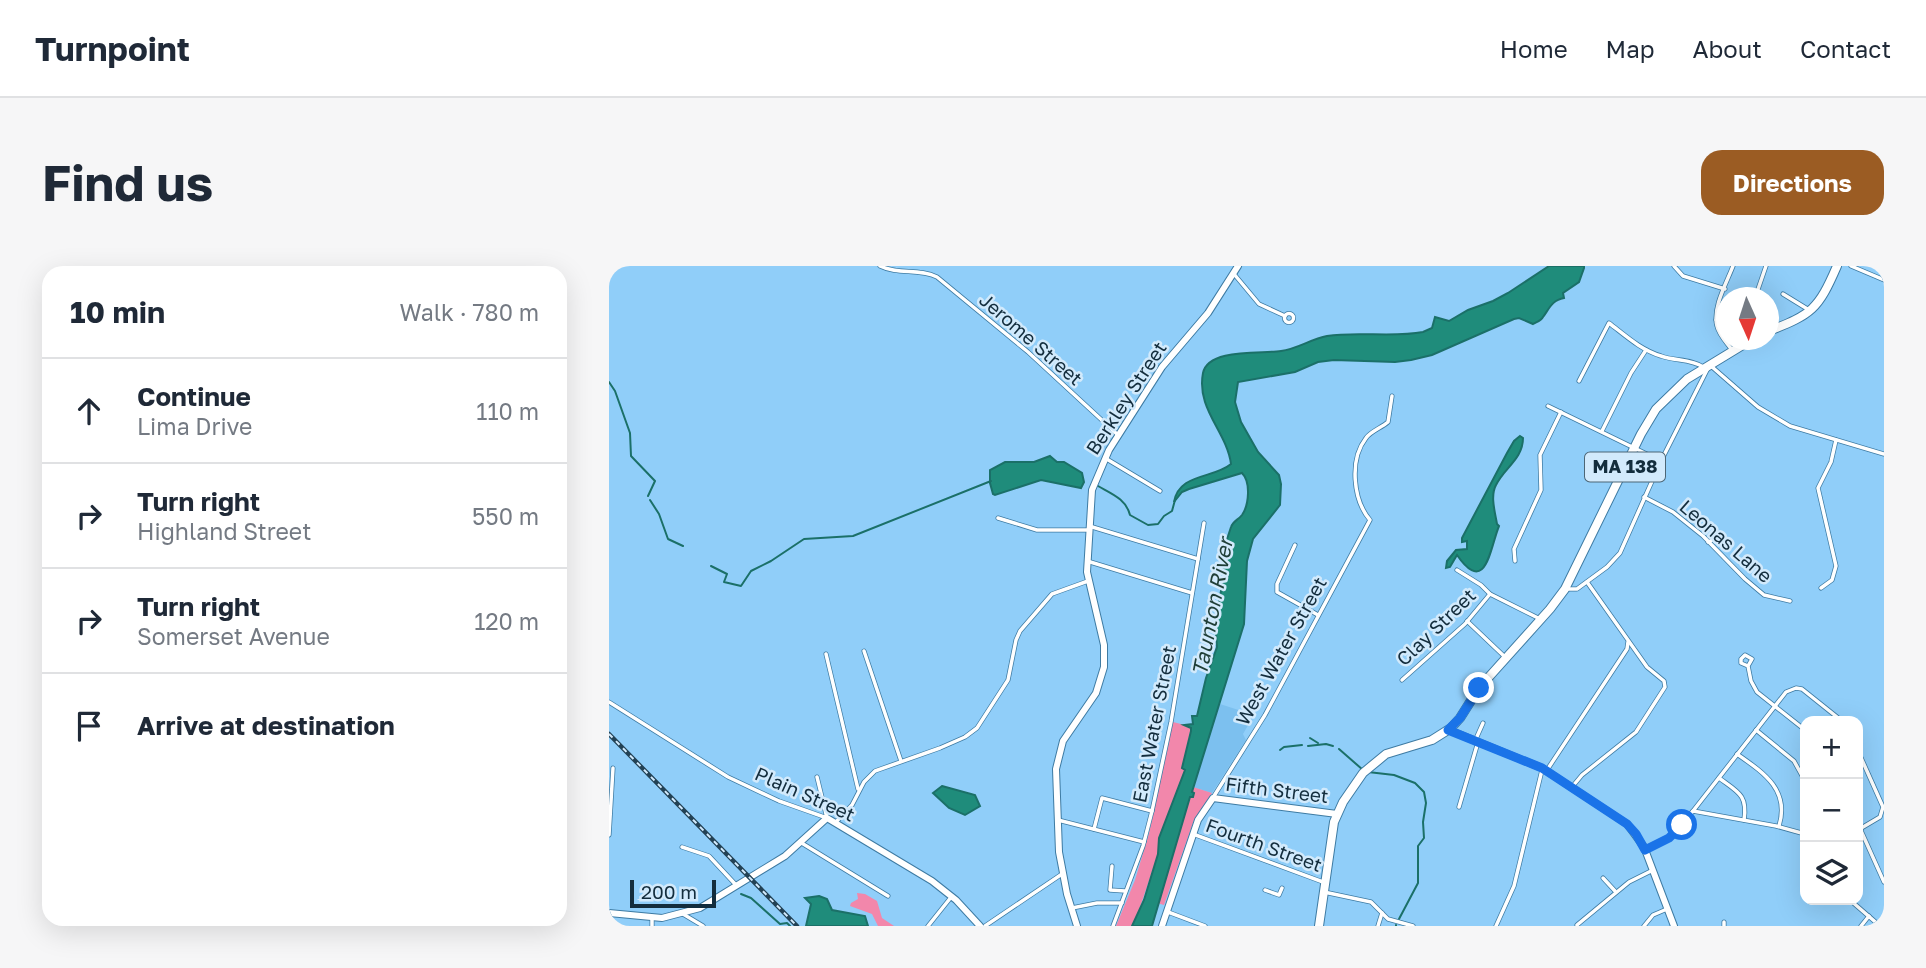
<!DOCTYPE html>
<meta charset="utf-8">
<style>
:root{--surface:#fff;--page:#f6f6f7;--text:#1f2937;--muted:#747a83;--line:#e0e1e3;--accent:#9b5c23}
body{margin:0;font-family:"Golos Text",sans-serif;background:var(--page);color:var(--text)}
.controls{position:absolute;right:21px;bottom:21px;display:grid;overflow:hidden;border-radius:14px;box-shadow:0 7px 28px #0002}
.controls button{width:63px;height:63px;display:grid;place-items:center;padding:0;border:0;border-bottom:2px solid var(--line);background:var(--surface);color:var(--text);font:35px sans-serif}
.compass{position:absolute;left:1107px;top:21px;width:63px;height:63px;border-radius:50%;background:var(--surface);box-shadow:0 7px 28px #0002;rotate:177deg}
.scale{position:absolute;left:21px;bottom:18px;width:86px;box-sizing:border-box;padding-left:7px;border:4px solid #132d3d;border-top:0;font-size:19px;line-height:24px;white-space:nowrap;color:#132d3d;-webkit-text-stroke:5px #d2eafc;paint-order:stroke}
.stop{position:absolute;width:21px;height:21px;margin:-16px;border:5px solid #1a73e8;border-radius:50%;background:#fff}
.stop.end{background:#1a73e8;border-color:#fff;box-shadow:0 2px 7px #0008}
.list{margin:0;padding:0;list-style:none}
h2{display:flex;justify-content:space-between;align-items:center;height:91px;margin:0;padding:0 28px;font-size:30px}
h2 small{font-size:23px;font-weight:400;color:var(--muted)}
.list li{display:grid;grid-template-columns:46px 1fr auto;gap:21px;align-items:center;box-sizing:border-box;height:105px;padding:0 28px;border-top:2px solid var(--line)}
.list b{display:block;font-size:26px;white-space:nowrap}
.list p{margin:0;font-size:23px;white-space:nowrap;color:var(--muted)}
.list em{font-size:23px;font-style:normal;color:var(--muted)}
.icon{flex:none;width:38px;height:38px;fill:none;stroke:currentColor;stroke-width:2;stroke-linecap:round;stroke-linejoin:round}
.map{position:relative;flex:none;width:1275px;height:660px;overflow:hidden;border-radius:21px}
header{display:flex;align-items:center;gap:42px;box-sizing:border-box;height:98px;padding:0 35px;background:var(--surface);border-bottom:2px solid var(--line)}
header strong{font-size:33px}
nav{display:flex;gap:38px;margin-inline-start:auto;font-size:24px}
.intro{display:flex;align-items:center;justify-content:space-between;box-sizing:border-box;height:168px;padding:0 42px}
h1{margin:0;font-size:49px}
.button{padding:18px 32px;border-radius:21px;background:var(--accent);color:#fff;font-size:24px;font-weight:700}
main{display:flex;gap:42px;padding:0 42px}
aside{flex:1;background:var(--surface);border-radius:21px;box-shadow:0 7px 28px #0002}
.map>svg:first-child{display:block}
</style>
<header>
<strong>Turnpoint</strong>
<nav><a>Home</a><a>Map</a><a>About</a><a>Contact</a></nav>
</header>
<div class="intro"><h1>Find us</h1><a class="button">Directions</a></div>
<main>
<aside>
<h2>10 min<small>Walk · 780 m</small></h2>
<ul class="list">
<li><svg class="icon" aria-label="ahead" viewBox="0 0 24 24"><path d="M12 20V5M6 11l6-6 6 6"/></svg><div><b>Continue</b><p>Lima Drive</p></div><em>110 m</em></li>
<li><svg class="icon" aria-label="right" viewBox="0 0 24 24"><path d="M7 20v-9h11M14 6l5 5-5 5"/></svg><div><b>Turn right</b><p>Highland Street</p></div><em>550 m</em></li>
<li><svg class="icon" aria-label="right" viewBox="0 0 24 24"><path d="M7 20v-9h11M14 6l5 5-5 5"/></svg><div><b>Turn right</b><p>Somerset Avenue</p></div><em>120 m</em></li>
<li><svg class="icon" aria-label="arrive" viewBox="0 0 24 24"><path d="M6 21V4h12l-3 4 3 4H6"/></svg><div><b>Arrive at destination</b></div></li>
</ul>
</aside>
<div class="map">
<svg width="1275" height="660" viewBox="0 0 1275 660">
<rect width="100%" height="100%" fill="#90cef9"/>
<path fill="#7cc0ef" d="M611 438 645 449 634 468 637 474 603 527 584 521Z"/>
<g fill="#f287ab">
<path d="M564 456 580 460H578L582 462 573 502 576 504 550 572 549 588 527 653 523 660H507L526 614 540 567Z"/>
<path d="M584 521 603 527 585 554 555 639 548 637Z"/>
<path d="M248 627 256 628 268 635 273 652 285 660H269L263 648 241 640 242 637 249 633Z"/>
</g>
<g fill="#1f8c7b" stroke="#1b7068" stroke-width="2">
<path d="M940 0H975V2L970 16 954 27 955 32C943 34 940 43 934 51 932 55 927 56 924 58L910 52 905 53 823 89 802 94 786 96 725 94 709 96 686 106 629 116 626 136 632 156 649 186 670 209 672 218 671 239 644 273 638 295 635 358 583 526 585 527 584 531H581L543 660H523L535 634 549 588 550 572 576 504 573 502 582 465V462L575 459 584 458 583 450H588L597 412 608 381 606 355 615 310C613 296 616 276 622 261 624 255 629 254 633 249 640 239 642 216 633 207L580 223 573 226 565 236C570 207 604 213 622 198 618 166 587 143 594 107 599 82 652 88 672 85 688 83 702 73 718 70 749 65 783 72 814 66L823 62 826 51 840 55 859 44 884 35 899 27Z"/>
<path d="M911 170 914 172C914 193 895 202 887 219 881 230 886 246 888 258L890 260C881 282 877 331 848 289L841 301 837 302 838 295 847 284 858 283V275L853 276V272L898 187 905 175Z"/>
<path d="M441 190 448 196H455L473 207 475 216 472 222 432 214 386 229 384 228 381 217V204L396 196H425Z"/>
<path d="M333 520 366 529 371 540 356 549 340 542 324 527Z"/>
<path d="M210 630 218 633 223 644 256 650 259 660H197L202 638 196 632Z"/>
</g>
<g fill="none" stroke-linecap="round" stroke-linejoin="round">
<g stroke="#1b7068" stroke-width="2">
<path d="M0 116 6 125 21 167 22 190 46 215 39 230"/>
<path d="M489 220C503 228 517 233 521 249L539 259 549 258 555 250 563 245 566 234"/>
<path d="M41 234 50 248 59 273 74 280"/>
<path d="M102 300 118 308 115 316 132 320 142 305 162 295 195 273 244 270 382 215"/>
<path d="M701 472 709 477"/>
<path d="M699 480 717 478 724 480"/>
<path d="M730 483 754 504"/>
<path d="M671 484 675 481 693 479"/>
<path d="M759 506 785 509 806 517 815 526 817 537 814 556 815 572 809 580V617L790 653"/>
<path d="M621 516 643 517"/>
<path d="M132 628 142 632 171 658 178 657 181 660"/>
<path d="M787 660V659"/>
</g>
<g stroke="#3e7ba3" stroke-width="5">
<g id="street">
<path d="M271 0C289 9 310 2 328 11L419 86 509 169"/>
<path d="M1065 0 1074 10 1116 23"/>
<path d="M1242 0 1275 14"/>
<path d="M625 8 650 38 676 50"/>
<path d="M1174 28 1200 44"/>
<path d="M1146 32 1157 0"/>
<circle cx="680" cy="52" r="4.5"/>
<path d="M1107 54 1118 48"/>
<path d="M1123 84C1118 77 1110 69 1108 60 1103 42 1118 16 1124 0"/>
<path d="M1102 100 1149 141 1181 160 1275 188"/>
<path d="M970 115 1000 57C1017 70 1032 84 1052 90 1065 95 1083 93 1094 101"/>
<path d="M939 140 1052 195"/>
<path d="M993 165 1022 107 1037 84"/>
<path d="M496 192 551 225"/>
<path d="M1035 231 1064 246 1094 270 1136 313 1155 329 1181 335"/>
<path d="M389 252 428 264H479"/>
<path d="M480 260 589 293"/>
<path d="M1099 276 1113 270"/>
<path d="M686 279 668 318V326L709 349"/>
<path d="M478 295 583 327"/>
<path d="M906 295 905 283 932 224 931 189 952 146"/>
<path d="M848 304 872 319 881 328 929 352"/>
<path d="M1212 322 1223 314 1227 300 1209 222 1222 196 1227 174"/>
<path d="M957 323H968L998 301 1011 287 1052 195 1099 102"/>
<path d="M858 355 897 392"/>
<path d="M255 385 292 495"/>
<path d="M217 388 249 523"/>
<path d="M1139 400 1143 393 1136 389 1132 393V397L1139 400 1142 415 1148 426 1196 464"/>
<path d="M793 414 856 358 881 328"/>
<path d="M0 436 119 511 170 535 218 552 208 511"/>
<path d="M1147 464 1185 495 1196 515"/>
<path d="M866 475 874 457"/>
<path d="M1249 485 1274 541 1271 551 1249 564"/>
<path d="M1128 488C1155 507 1181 524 1170 560"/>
<path d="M938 504 1018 383 1019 376"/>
<path d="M1110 512C1129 526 1139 529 1135 554"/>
<path d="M963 521 973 509 1027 466 1056 421 1055 415 1038 401 978 316"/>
<path d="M605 530 656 449 761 254C744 234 740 194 757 172 762 165 772 162 779 156L783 130"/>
<path d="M850 541 869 476"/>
<path d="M1084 545 1177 426 1187 422 1193 423 1233 455"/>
<path d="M449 554 535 576"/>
<path d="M227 556 243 539 255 516 266 505 331 482 356 471 368 462 399 414 407 374 411 365 443 328 479 315"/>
<path d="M1249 558 1275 616"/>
<path d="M485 563 493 532 543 545"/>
<path d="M584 568 714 616"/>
<path d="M0 569 4 502"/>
<path d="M191 576 279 630"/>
<path d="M73 581 100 590 127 619"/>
<path d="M1037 582 1063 569"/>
<path d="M1038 583 1060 572 1084 545 1167 560 1196 568"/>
<path d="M503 600 501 624 516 625"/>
<path d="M994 612 1006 625"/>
<path d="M656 624 670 629 673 622"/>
<path d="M715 626 762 636 779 653 804 660"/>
<path d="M1241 634 1271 660"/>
<path d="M463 642 488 637H513"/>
<path d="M559 646 596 660"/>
<path d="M74 648 94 660"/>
<path d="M968 659 1020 616 1044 604"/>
<path d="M43 660V652"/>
<path d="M319 660 343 630"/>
<path d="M376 660 453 608"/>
<path d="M504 660 534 580 543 545 562 456 595 257"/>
<path d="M769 660 773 647"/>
<path d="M887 660 905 620 933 504"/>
<path d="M1035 660 1044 649 1058 643"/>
<path d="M1115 660V656"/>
<path d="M1252 660 1260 650"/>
</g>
</g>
<g stroke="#3e7ba3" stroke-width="8">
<g id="secondary">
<path d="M840 464 933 502 1018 558 1035 581 1065 660"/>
<path d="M0 647 53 652 91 642 176 590 218 552 323 615 347 634 371 660"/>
<path d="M468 660 458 628 450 586 447 503 454 475 487 427 495 401V379L478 306 483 224 500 184 553 101 599 47 629 0"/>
<path d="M553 660 589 554 604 532 728 548"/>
</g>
</g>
<g stroke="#3e7ba3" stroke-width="10">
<g id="primary">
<path d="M1160 65C1203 48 1209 44 1228 0"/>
<path d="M710 660 725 556 734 536 754 507 777 488 823 474 842 462 851 452 870 422 941 343 956 323 1032 168 1047 143 1078 113 1142 74"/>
</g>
</g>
<use href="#street" stroke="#fff" stroke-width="3.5"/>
<use href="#secondary" stroke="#fff" stroke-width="6"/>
<use href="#primary" stroke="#fff" stroke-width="8"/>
<g stroke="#234255" stroke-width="4.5">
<path id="rail" d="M0 468 188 660"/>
</g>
<use href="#rail" stroke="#d2eafc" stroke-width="2" stroke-dasharray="5" stroke-linecap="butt"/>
</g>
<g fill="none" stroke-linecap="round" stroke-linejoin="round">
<path stroke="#1a73e8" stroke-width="9" d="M870 422 851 452 839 464 933 502 1018 558 1027 568 1036 584 1060 572 1073 559"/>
</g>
<g text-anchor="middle" stroke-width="5" stroke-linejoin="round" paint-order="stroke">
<rect fill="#d2eafc" stroke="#4c6676" stroke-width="2" x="976" y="186.5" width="80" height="29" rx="5"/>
<g font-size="18" font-weight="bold" fill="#132d3d">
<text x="1016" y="207">MA 138</text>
</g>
<g font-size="19" fill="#132d3d" stroke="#d2eafc">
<text transform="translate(422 73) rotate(41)" y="7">Jerome Street</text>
<text transform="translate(517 132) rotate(-57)" y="7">Berkley Street</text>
<text transform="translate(1117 275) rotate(41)" y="7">Leonas Lane</text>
<text transform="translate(827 361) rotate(-44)" y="7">Clay Street</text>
<text transform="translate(672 385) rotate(-61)" y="7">West Water Street</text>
<text transform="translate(545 458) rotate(-79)" y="7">East Water Street</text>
<text transform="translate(668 524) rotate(7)" y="7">Fifth Street</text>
<text transform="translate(196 528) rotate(24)" y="7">Plain Street</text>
<text transform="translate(655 579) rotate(20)" y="7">Fourth Street</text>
</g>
<g font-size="21" font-style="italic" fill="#1f3e37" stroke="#d2eafc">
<text transform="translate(604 341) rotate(-79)" y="7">Taunton River</text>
</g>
</g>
</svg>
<div class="controls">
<button>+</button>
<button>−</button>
<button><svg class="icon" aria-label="layers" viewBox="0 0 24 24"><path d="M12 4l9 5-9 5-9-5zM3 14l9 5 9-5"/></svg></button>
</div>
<svg class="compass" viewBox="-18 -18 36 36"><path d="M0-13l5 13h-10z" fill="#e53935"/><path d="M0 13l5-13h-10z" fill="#747a83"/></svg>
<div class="scale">200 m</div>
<div class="stop" style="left:1073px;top:559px"></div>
<div class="stop end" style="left:870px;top:422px"></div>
</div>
</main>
